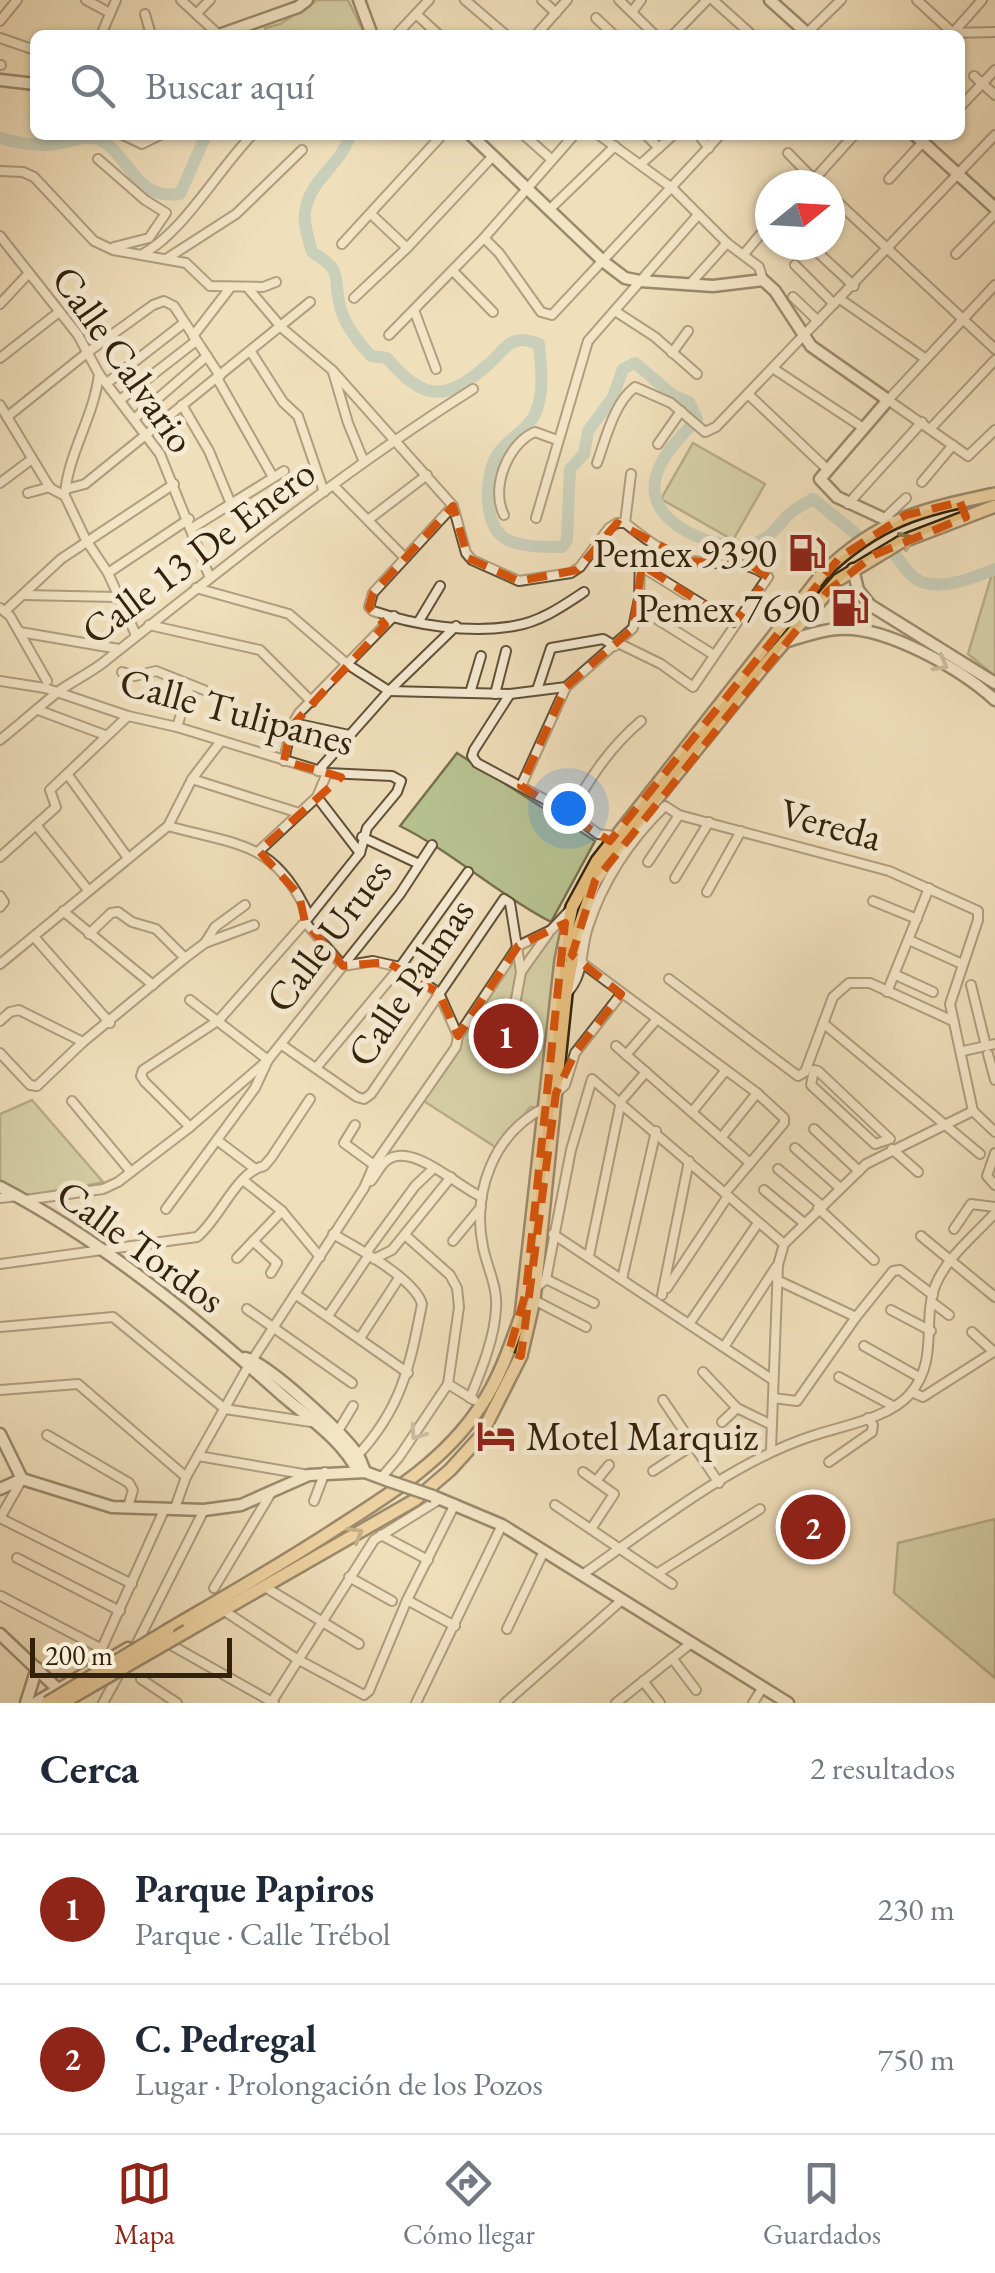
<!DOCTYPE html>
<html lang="es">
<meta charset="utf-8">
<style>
:root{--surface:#fff;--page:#f6f6f7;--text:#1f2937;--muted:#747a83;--line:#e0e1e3;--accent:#8f2418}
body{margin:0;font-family:"EB Garamond",serif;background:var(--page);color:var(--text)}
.compass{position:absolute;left:755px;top:170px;width:90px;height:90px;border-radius:50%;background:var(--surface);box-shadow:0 2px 8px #0004;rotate:72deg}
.scale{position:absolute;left:30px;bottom:25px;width:202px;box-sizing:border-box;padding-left:10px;border:5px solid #33220b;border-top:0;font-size:28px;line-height:35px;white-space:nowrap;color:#33220b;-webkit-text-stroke:8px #f5ead3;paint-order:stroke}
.you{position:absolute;left:568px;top:808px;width:35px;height:35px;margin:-25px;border:8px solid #fff;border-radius:50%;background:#1a73e8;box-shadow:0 0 0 15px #1a73e833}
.badge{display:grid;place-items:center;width:65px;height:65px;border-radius:50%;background:var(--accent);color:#fff;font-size:32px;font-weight:700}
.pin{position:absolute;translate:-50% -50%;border:5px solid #fff;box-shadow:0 2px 10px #0006}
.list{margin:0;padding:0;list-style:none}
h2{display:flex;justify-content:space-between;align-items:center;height:130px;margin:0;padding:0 40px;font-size:42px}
h2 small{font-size:32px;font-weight:400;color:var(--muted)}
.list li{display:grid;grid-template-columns:65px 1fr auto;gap:30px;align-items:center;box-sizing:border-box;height:150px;padding:0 40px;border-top:2px solid var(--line)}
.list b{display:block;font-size:38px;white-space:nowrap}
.list p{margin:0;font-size:32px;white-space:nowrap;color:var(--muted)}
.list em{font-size:32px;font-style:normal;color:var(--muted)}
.icon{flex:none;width:55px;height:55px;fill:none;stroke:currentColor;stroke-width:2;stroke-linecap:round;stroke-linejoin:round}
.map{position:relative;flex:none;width:995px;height:1703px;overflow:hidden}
.search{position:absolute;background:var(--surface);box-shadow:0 2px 8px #0004;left:30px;right:30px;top:30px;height:110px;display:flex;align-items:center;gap:25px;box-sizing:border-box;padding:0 35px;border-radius:15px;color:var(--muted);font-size:38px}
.sheet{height:430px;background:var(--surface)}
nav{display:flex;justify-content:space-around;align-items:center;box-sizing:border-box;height:140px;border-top:2px solid var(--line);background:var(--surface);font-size:28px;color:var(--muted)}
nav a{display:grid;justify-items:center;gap:5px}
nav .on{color:var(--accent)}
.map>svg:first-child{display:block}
</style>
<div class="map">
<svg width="995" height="1703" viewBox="0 0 995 1703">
<rect width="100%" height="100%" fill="#f0dfbb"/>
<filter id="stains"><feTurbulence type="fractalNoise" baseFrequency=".002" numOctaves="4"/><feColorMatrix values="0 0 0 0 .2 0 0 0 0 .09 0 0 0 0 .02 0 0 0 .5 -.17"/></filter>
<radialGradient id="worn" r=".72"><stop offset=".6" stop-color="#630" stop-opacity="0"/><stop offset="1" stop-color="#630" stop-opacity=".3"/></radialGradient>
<g fill="#b8c291" stroke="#76724e" stroke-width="2.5">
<path d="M317 0H348L365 35H266L265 28 280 24Z"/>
<path d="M693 443 765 484 733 540 661 499Z"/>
<path d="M995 564V676L968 654Z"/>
<path d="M457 753 595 841 551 922C497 894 454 853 400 826Z"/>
<path d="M564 921 544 1108 530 1107 500 1150 419 1098 519 952 522 971Z"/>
<path d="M32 1100 103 1182 26 1199 0 1183V1114Z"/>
<path d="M995 1519V1678L894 1593 898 1543Z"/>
</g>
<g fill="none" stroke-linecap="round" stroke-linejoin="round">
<g stroke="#9bbcb6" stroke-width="12">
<path d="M350 135C342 164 309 180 305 212 303 224 309 240 312 252 345 272 332 275 340 306 344 324 359 343 371 356L387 358C425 404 449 401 492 361 499 355 506 343 516 341 524 338 531 342 539 344 541 367 545 393 535 414 526 433 503 440 494 461 485 482 483 528 508 540 523 547 546 547 562 547L567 540 570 469 584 454 588 431 613 397 623 369 635 363 674 396 689 402 697 419C680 438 660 455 655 481 647 525 718 552 752 544 770 539 776 528 787 516 794 509 804 504 813 499L856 534"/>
<path d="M0 138C14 142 32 145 46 145 63 145 86 133 100 140 132 157 133 200 180 194L206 135"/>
<path d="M893 552C901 562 910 578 922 582 945 590 974 577 995 569"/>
</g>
<g stroke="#625137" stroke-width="12">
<g id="street">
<path d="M86 0 110 13"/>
<path d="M181 0 219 35"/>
<path d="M465 0 506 35"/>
<path d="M542 0 556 13"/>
<path d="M619 0 655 35"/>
<path d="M713 0 752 35"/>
<path d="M917 0 953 33 995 32"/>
<path d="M632 12 641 0"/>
<path d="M145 14 151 35"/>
<path d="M196 14 210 0"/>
<path d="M416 14 439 35"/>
<path d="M596 18 614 35"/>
<path d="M0 21 17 0"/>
<path d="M952 34 982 0"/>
<path d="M101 35 116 0"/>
<path d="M396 35 429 0"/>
<path d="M536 35 567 0"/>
<path d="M673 35 707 0"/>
<path d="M805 35 841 0"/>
<path d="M0 38 35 50"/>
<path d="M0 65H1"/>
<path d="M974 76 995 95"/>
<path d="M960 107 995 70"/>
<path d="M123 135 142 144 160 135"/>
<path d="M524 135 551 159"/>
<path d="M599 135 672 188 727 243 759 267 763 280"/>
<path d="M646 135 659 148"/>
<path d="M699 135 709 148"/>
<path d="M788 153 819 185"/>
<path d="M98 159 145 200 166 213 149 238 114 247"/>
<path d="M641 164 673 135"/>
<path d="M0 171 23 172 34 177 94 241 113 250 186 263 210 286 263 287 276 282"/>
<path d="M889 179 923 142"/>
<path d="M809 185 854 135"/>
<path d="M830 195 995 349"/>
<path d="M766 206 770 211"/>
<path d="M549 210 615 146"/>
<path d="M371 214 407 248"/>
<path d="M0 236 78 335 99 374 160 454 210 578"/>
<path d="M484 238 499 253 541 312 552 315 720 135"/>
<path d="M342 244 442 135"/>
<path d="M812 247 854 286"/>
<path d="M744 254 770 223"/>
<path d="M956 254 995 214"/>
<path d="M141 255C183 233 217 171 252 135"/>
<path d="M166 259 236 214 302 150"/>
<path d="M795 265 834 304"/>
<path d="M453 271 493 312"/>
<path d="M690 284 727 243"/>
<path d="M995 285 888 400 968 456 995 430"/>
<path d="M247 287 282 328 332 370 453 506 466 553 472 560 519 581 571 573 580 567 609 528 617 523H625"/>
<path d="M793 297 818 321"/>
<path d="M354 298 407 248 493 156"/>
<path d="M840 299 926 359"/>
<path d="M0 304 29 273"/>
<path d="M414 310 436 369"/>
<path d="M615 311 655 337 697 374"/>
<path d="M389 335 484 238 574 135"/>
<path d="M193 336 230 288"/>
<path d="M251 352 283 402 298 416 324 492"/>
<path d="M672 353 688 331"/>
<path d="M0 358 59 312"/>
<path d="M774 369 862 427"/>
<path d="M333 372 348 423 364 462"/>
<path d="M217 378 273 477"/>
<path d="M107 383 184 323"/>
<path d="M748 394 826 468"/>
<path d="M120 400 196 341"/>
<path d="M0 405 50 488 65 496 86 540 108 573 136 635"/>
<path d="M182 405 209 451 231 504"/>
<path d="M7 417 88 352 153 305 164 301 174 306 220 376"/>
<path d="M134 419 207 356"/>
<path d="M931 428 995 360"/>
<path d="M658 444 681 411"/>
<path d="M597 463C606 438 614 403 635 387L671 403 705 432 716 427 995 135"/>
<path d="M922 482 953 445"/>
<path d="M0 483 32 459"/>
<path d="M333 485 405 558"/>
<path d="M66 489 85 484 310 302"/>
<path d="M65 492C70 450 94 416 99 374"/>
<path d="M28 493 50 487"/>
<path d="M848 504 922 422"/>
<path d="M453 506 373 593 369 607 373 611C414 625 470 634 514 626 540 622 563 606 584 592"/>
<path d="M504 515C490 488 508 443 535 432L557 440"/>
<path d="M536 518 588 341 698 215"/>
<path d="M884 519 906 498"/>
<path d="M368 520 427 475"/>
<path d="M625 523 631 474"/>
<path d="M192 528 284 471"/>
<path d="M642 567 734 624"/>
<path d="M108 573 189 519"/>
<path d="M196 588 289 614 347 664 389 691 510 694 566 687"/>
<path d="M24 595 116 597"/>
<path d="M0 608 10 616 47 681"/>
<path d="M5 611 61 559 174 484"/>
<path d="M644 611 714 655"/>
<path d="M419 621 440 586"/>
<path d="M149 625 260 650 312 702"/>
<path d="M20 632 119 649"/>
<path d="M618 643 661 664 693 687 768 577C746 557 715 567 689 560 663 554 645 538 625 523"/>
<path d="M122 672 135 676 156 671 204 690"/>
<path d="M0 681 45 688 128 716 177 727 327 773 392 776 401 781 397 792 367 828 360 853 305 922 219 1020 143 1070 141 1076 145 1082 190 1127"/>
<path d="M537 690 551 648 603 639 615 646"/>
<path d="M470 693 481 656"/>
<path d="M495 694 506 651"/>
<path d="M510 694 474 750 472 756 477 763 570 813 598 834 614 836"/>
<path d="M38 710 105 735"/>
<path d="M294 723 349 735"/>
<path d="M177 727 190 685"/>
<path d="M0 740C20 724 39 707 59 691 73 681 90 673 104 662 224 567 343 471 473 389"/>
<path d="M284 761 291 727 299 713 394 616"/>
<path d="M318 771 389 691 456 626"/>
<path d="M68 775 128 858"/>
<path d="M192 779 299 813"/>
<path d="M521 786 566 687 633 628 639 599 640 559"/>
<path d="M317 797 360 853"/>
<path d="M570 813C591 777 609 748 641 721"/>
<path d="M36 825 88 890"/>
<path d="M168 826C240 846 275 841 309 916"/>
<path d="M362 837 419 864"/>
<path d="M259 851 317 797 327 773"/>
<path d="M0 857 56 807 50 790 128 716"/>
<path d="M648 862 679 815"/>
<path d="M675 878 709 822"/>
<path d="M707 892 741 831"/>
<path d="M0 896 4 902 0 907"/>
<path d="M873 901 917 919"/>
<path d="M63 911 153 985"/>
<path d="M305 922 343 966 373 961 400 967 439 993 458 1036"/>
<path d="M89 934 111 913 118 912 132 922 156 929 185 958"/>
<path d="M35 938 110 1023"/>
<path d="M909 940 962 964"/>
<path d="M205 943 215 927 245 905"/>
<path d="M582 963 757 1093 784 1118V1123L725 1193"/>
<path d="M0 964 168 826 192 779 221 741"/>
<path d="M521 972 548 934"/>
<path d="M896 975 933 992"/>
<path d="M669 979 798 1076 805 1072 833 997 849 983H870L953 1021"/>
<path d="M971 985 986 1046"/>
<path d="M887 992 929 888"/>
<path d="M567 993C585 974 580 951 588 927 603 881 631 839 665 806L679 815 889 871 978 911V920L950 1004 973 1111"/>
<path d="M0 1021 10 1012 19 1010 83 1042"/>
<path d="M823 1023 980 1154"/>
<path d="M282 1045 357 1097 364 1099 371 1094 504 899 510 903 521 972 509 1037"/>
<path d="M616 1046 750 1163"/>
<path d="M963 1051 995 1044"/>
<path d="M0 1053 30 1085 37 1086 83 1042 185 958 205 943 254 925"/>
<path d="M988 1054 995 1080"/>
<path d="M626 1055 657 1019"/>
<path d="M316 1068 400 967 468 872"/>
<path d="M814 1070 818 1071 890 1139 875 1144 811 1085Z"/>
<path d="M556 1093 565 1085 575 1053 621 994"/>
<path d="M72 1101 131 1172"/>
<path d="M973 1111 995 1132"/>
<path d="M692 1112 726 1070"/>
<path d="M355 1125 344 1143 374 1165"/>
<path d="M814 1129 859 1171"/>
<path d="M721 1138 757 1093"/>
<path d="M217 1140 254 1168"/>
<path d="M795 1148 840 1188"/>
<path d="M892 1149 918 1172"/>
<path d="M995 1153 987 1176 995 1185"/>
<path d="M778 1169 821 1205"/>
<path d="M243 1180 282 1211 320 1257"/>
<path d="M371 1181C376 1175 380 1166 386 1161 411 1140 459 1188 482 1197"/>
<path d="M764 1190 804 1223"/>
<path d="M0 1198 18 1196"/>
<path d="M25 1200 103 1189 118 1182 190 1127 268 1060 400 894 432 845"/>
<path d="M818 1208 874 1260"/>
<path d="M166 1209 255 1088 268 1060 190 1000"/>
<path d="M954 1229 971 1204 995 1207"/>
<path d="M333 1234C356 1247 415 1279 422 1304 410 1366 401 1410 356 1457"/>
<path d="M553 1234 773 1380"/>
<path d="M921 1236 995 1297"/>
<path d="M253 1241 277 1263 271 1273"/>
<path d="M453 1241 481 1207"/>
<path d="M366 1253 415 1186 434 1168"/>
<path d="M589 1256 621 1101 646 1072"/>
<path d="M237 1258 282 1211"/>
<path d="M374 1259 392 1250 451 1177"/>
<path d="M0 1264 197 1237C219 1220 237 1171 264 1166L271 1158 310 1099"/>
<path d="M546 1279 594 1303"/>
<path d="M622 1279 656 1131"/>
<path d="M777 1280 856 1317"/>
<path d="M537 1287 546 1279 571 1150 592 1079 784 1244"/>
<path d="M667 1288 728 1196"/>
<path d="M295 1294 408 1373"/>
<path d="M662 1295 689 1161"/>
<path d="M534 1300 586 1327"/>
<path d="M933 1303 949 1315"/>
<path d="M247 1309 352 1383"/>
<path d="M891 1310 931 1331"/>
<path d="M328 1316 369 1255"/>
<path d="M689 1324 758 1223"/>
<path d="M0 1327 113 1317 225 1409 311 1422"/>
<path d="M972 1332 994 1352"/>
<path d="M360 1338 399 1278"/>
<path d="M864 1346 919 1377"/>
<path d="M724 1347 776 1267"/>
<path d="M703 1372 737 1408 772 1425"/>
<path d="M839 1377 893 1406"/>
<path d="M448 1384 474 1400"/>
<path d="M0 1390 78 1384 186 1477"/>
<path d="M912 1392 923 1397 995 1351"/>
<path d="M470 1398C481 1371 495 1337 496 1308 498 1288 487 1267 483 1247 472 1193 493 1134 544 1108"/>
<path d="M773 1398 797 1401 856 1317 893 1271 900 1270 933 1295"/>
<path d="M663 1400 719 1483"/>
<path d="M722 1422 737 1408"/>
<path d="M338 1431 353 1406"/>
<path d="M47 1435 129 1483 133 1490 128 1507"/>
<path d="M771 1449 778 1265 784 1244 866 1164 973 1111"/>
<path d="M198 1456 309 1475"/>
<path d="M829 1462 872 1432 873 1425 868 1418"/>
<path d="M653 1471 693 1445"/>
<path d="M583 1472 614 1494 591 1529"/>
<path d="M381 1478 399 1457 448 1384 459 1307 457 1288 450 1275 405 1235"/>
<path d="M21 1481 0 1518 132 1584"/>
<path d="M596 1481 609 1465"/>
<path d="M314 1501 325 1472"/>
<path d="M555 1505 672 1584"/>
<path d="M175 1508 186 1477 249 1365 364 1188 374 1165 456 1047 458 1036 518 946 551 930 570 910"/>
<path d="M381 1535 428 1560"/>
<path d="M17 1558 120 1611"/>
<path d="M658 1573 760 1509"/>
<path d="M582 1575C651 1527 732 1462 812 1436 841 1426 888 1419 910 1394 940 1359 921 1318 936 1284 947 1257 976 1234 995 1213"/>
<path d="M349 1577 392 1601"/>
<path d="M265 1587 359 1644"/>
<path d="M214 1588 271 1493"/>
<path d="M1 1596 102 1649"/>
<path d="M407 1600 455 1626"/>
<path d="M223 1610 297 1659 364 1695 369 1691 407 1600 455 1504"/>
<path d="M507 1629 544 1551"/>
<path d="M137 1643 204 1510"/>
<path d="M171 1645 274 1703"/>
<path d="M672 1658 696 1690"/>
<path d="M93 1668 165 1508"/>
<path d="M141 1679 177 1703"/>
<path d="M643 1681 660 1703"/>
<path d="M103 1703 120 1672"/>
<path d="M271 1703 374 1540 440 1499"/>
<path d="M416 1703 502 1525"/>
<path d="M505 1703 622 1600"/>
<path d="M616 1703 690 1644"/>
<path d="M753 1703 763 1687"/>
</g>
</g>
<g stroke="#33220b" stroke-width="15">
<g id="secondary">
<path d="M359 0 372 35"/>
<path d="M770 0 809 35"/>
<path d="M219 35 298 7 307 0"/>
<path d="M0 80 35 84"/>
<path d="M471 135 604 262 625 278 640 281 713 286 763 280 775 291 811 346 888 400 820 479 837 497 891 522"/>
<path d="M915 135 995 208"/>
<path d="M853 569 858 590 870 605 995 683"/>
<path d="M784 642C802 637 820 630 838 629 885 625 961 669 995 700"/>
<path d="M0 1187C103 1241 197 1319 283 1396 309 1418 343 1441 358 1472"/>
<path d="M245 1358C268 1363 339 1430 355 1451 360 1457 362 1464 365 1472"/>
<path d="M0 1434 22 1479"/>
<path d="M0 1489 22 1479 112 1507 204 1510 241 1505 309 1475 365 1472 389 1481"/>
<path d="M433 1496 502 1525 788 1703"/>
<path d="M0 1634 60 1691"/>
<path d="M26 1703 37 1668"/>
<path d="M35 1703 128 1648"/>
</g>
</g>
<g stroke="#33220b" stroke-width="16">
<g id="primary">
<path d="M168 1630C226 1596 284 1563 340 1526 392 1493 445 1460 480 1407 499 1379 510 1347 521 1316L561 960 572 907 597 861 823 573C880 518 921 510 995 494"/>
<path d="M187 1631 415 1500 450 1470 480 1437 521 1356 534 1300 566 994 577 933 595 881 624 839 763 667 838 580 901 542 995 506"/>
</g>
</g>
<use href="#street" stroke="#f5ead3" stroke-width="8"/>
<use href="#secondary" stroke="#f5ead3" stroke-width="10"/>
<use href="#primary" stroke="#e8c07e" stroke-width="11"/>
<g stroke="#33220b" stroke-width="15" stroke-linecap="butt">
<path id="secondary-bridge" d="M389 1481 433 1496"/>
</g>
<g stroke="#33220b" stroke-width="16" stroke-linecap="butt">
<g id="primary-bridge">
<path d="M47 1703 168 1630"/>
<path d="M62 1703 187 1631"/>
</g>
</g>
<use href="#secondary-bridge" stroke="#f5ead3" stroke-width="10"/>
<use href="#primary-bridge" stroke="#e8c07e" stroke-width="11"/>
</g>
<defs><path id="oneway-chevron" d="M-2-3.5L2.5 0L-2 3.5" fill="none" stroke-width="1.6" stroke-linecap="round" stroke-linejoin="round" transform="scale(2.5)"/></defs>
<g stroke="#8e7144">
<use href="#oneway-chevron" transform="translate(907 540) rotate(-24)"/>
<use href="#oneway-chevron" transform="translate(356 1534) rotate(-30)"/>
</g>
<g stroke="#9e9079">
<use href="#oneway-chevron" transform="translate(941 664) rotate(29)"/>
<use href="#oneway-chevron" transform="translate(417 1433) rotate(125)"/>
</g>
<path d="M0 0H995V1703H0ZM960 502 966 517 874 555 828 591 595 881 572 955 621 994 575 1053 556 1093 521 1356 509 1351 526 1292 565 923 518 946 458 1036 439 993 387 962 343 966 305 922 299 895 259 851 341 777 284 761 291 727 385 625 369 607 373 593 453 506 468 558 519 581 577 570 617 523 690 561 752 566 768 577 734 624 642 565 633 628 566 687 521 786 610 841 840 557 906 515Z" fill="#f0dfbb" fill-opacity=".55" fill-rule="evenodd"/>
<path fill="none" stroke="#d6540c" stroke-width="8" stroke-dasharray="20 12" stroke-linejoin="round" d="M960 502 966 517 874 555 828 591 595 881 572 955 621 994 575 1053 556 1093 521 1356 509 1351 526 1292 565 923 518 946 458 1036 439 993 387 962 343 966 305 922 299 895 259 851 341 777 284 761 291 727 385 625 369 607 373 593 453 506 468 558 519 581 577 570 617 523 690 561 752 566 768 577 734 624 642 565 633 628 566 687 521 786 610 841 840 557 906 515Z"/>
<defs>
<g id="fuel-bare" transform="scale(3)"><path d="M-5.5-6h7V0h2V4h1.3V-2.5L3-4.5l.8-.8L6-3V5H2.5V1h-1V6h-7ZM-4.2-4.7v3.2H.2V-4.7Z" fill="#8f2418" stroke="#f5ead3" stroke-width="2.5" paint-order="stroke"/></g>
<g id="hotel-bare" transform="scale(3)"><path d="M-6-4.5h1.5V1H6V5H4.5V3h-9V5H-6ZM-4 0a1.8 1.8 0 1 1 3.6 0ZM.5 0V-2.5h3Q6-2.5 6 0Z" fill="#8f2418" stroke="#f5ead3" stroke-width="2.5" paint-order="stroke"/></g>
</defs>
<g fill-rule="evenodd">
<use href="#fuel-bare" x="807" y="553"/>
<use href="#fuel-bare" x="850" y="608"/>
<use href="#hotel-bare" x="496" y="1436"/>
</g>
<g text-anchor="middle" stroke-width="10" stroke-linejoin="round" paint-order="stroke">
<g font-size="40" fill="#33220b" stroke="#f5ead3">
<text transform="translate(124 359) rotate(55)" y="14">Calle Calvario</text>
<text transform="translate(198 551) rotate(-37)" y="14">Calle 13 De Enero</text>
<text transform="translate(237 711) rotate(15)" y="14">Calle Tulipanes</text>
<text transform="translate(831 824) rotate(15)" y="14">Vereda</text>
<text transform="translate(328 935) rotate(-53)" y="14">Calle Urues</text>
<text transform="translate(410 982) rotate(-56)" y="14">Calle Palmas</text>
<text transform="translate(141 1246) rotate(36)" y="14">Calle Tordos</text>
</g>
<g font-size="40" fill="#33220b" stroke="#f5ead3" text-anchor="end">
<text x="777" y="567">Pemex 9390</text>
<text x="820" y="622">Pemex 7690</text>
<text x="526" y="1450" text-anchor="start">Motel Marquiz</text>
</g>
</g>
<rect width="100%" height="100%" filter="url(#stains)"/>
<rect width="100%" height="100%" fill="url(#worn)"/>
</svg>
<svg class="compass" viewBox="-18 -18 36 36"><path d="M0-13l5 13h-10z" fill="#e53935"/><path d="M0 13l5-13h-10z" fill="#747a83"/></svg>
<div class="scale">200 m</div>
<div class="you"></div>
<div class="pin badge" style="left:506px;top:1036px">1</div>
<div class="pin badge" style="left:813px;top:1527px">2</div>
<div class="search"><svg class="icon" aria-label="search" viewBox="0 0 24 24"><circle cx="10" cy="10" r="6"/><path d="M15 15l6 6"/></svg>Buscar aquí</div>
</div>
<section class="sheet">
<h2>Cerca<small>2 resultados</small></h2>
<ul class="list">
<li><span class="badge">1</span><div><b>Parque Papiros</b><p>Parque · Calle Trébol</p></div><em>230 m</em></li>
<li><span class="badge">2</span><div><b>C. Pedregal</b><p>Lugar · Prolongación de los Pozos</p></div><em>750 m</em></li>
</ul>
</section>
<nav>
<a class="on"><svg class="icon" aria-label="map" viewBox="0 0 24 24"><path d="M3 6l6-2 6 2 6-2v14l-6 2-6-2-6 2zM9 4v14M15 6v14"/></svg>Mapa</a>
<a><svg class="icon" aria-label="directions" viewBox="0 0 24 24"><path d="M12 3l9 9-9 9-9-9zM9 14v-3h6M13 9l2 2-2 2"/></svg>Cómo llegar</a>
<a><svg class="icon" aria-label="saved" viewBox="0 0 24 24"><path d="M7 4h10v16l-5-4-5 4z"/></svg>Guardados</a>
</nav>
